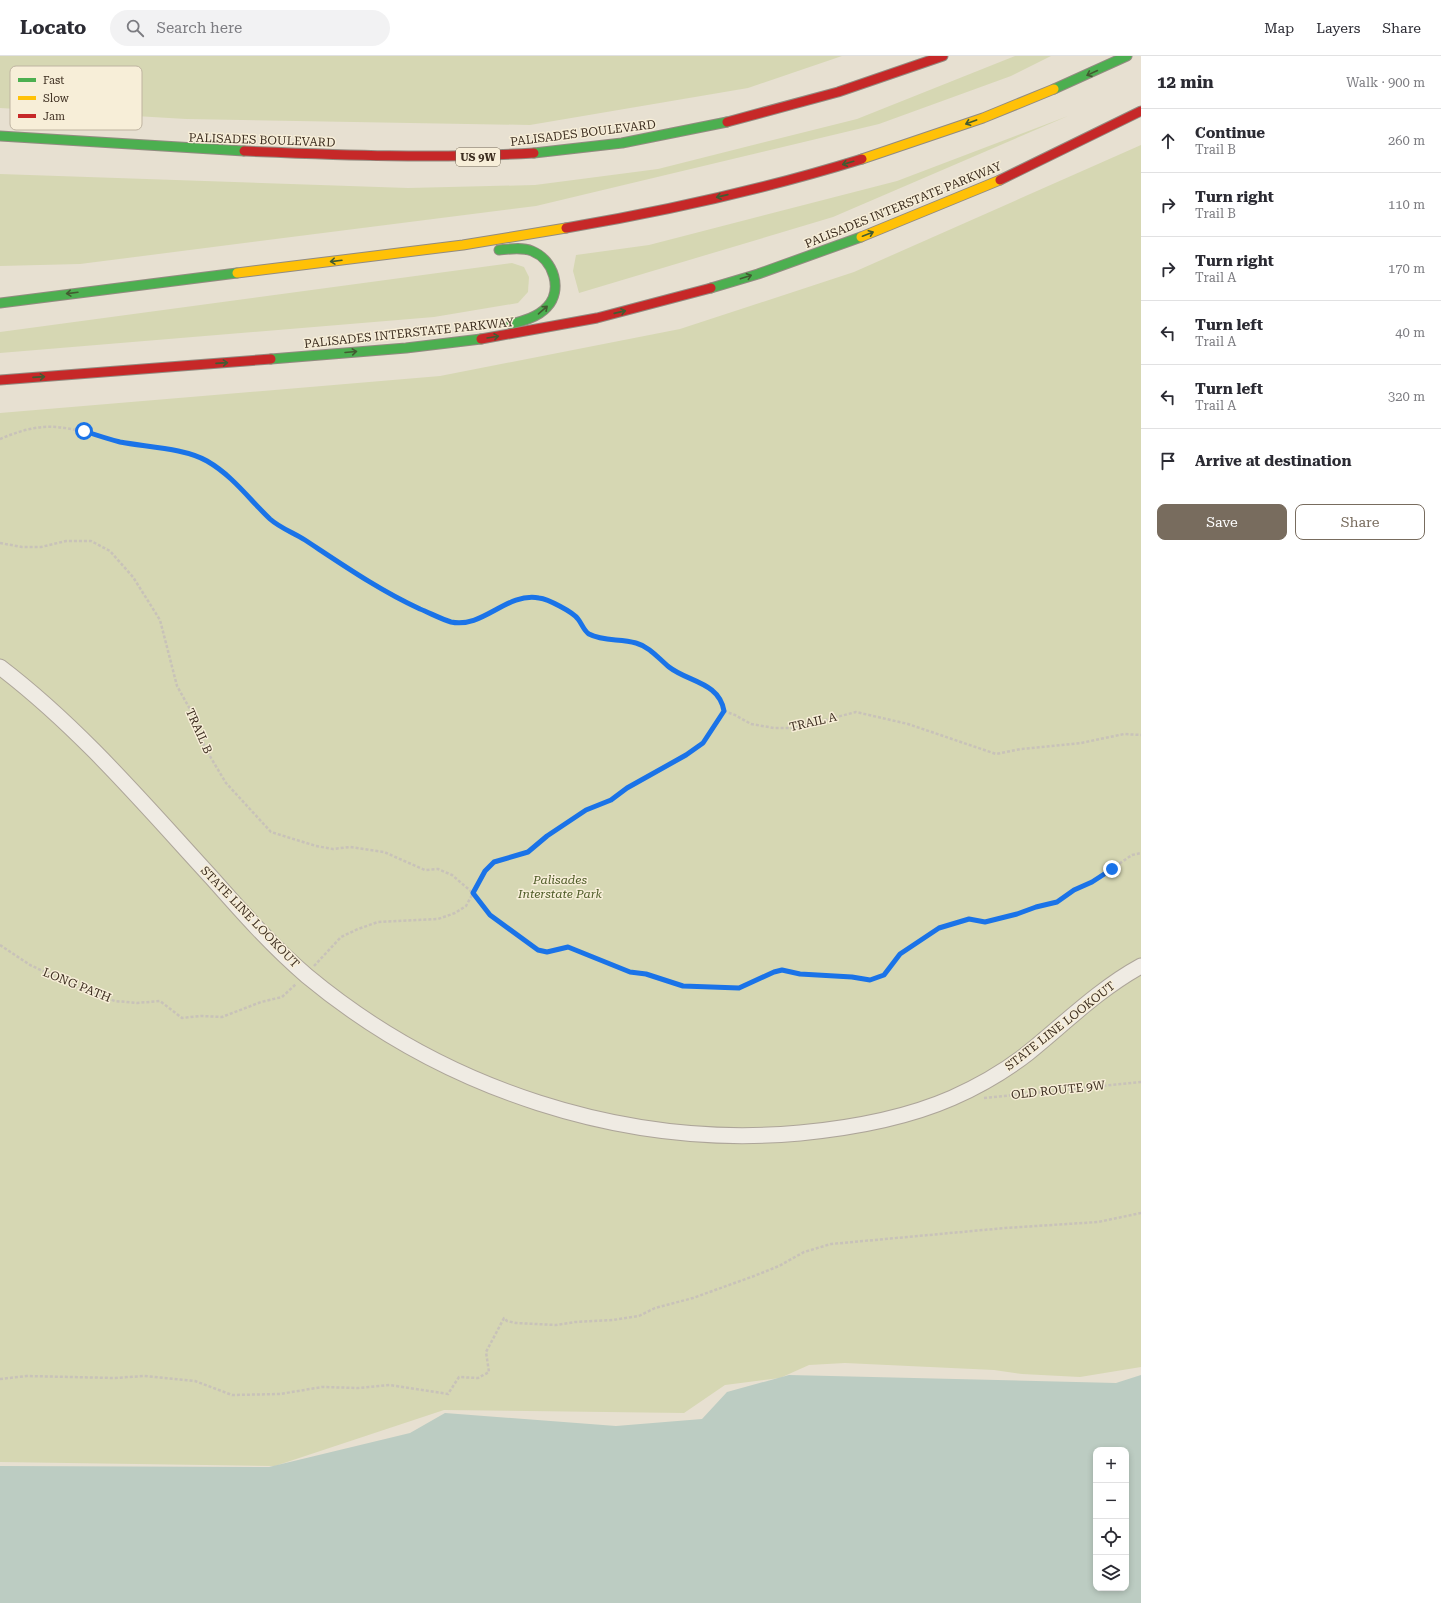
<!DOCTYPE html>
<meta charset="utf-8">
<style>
:root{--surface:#fff;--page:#f2f2f3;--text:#2b2b33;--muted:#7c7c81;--line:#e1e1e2;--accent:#786c5e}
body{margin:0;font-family:"Roboto Serif",serif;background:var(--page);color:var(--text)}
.controls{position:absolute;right:12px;bottom:12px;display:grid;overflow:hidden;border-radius:8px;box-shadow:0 2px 6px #0003}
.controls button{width:36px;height:36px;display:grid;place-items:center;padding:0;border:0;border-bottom:1px solid var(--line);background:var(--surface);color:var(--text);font:20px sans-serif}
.stop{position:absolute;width:12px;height:12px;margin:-9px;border:3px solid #1a73e8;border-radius:50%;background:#fff}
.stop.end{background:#1a73e8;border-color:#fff;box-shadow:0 1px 4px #0008}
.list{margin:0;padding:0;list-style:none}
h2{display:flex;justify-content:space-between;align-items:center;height:52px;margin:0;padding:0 16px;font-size:17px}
h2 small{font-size:13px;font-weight:400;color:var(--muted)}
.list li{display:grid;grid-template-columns:26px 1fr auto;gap:12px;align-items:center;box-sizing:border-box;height:64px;padding:0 16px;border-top:1px solid var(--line)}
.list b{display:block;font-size:15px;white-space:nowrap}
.list p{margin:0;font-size:13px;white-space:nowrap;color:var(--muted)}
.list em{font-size:13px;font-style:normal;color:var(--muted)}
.actions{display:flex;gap:8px;padding:12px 16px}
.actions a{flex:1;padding:9px 0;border:1px solid var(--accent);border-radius:8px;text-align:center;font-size:14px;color:var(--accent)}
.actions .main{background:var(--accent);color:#fff}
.icon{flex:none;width:22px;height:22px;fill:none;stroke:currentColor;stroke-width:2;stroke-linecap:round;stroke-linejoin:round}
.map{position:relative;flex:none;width:1141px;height:1547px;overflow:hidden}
header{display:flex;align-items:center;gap:24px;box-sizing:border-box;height:56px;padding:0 20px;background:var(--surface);border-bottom:1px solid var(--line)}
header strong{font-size:19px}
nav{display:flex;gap:22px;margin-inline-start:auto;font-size:14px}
.search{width:280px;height:36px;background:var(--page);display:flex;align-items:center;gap:10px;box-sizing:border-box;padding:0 14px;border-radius:22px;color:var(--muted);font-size:15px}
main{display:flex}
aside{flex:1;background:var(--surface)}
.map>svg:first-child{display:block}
</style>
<header>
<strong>Locato</strong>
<div class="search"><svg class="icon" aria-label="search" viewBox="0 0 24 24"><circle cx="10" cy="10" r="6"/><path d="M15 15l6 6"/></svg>Search here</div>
<nav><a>Map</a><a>Layers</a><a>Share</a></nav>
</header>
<main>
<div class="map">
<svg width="1141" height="1547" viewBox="0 0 1141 1547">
<rect width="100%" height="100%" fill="#e7e0d1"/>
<g fill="#d6d7b3">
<path d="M0 0H842L748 32 530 69 186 63 0 52Z"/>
<path d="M1015 0H1051L1011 20 879 68 536 150 80 208 0 210V118L408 132 535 129 658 113 857 63Z"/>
<path d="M1068 60 833 161 579 237 573 215 576 199 649 189 897 125Z"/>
<path d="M1141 89V1311L1080 1321 1022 1318 994 1314 845 1307 809 1309 780 1322 725 1329 684 1357 444 1354 275 1410 0 1406V357L440 320 680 273 854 216Z"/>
<path d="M512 207 524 211 529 221 528 236 518 247 434 261 0 297V276Z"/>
</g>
<path fill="#bcccc2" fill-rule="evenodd" d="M789 1319 1116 1327 1141 1319V1547H0V1410L269 1411 410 1377 445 1357 616 1370 702 1363 727 1336ZM1096 1394H1126V1532H1096Z"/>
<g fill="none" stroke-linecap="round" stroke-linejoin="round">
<g stroke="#ada599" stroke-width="17">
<path id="street" d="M0 611C80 672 145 749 212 822 242 856 272 890 307 920 443 1033 624 1093 800 1077 852 1072 904 1063 952 1042 979 1030 1005 1015 1028 997 1065 967 1099 933 1141 910"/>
</g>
<g stroke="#928b80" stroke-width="11">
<g id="fast">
<path d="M1054 33 1127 0"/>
<path d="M0 80 244 95"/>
<path d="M534 97 622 87 727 66"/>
<path d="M499 194C510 193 522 191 532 195 554 204 563 234 547 251 538 261 523 265 511 268"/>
<path d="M711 232 758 218 861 181"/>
<path d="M0 247 237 217"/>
<path d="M271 303 406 292 481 283"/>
</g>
</g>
<g stroke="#928b80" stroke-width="11">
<g id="slow">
<path d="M862 103 983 62 1054 33"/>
<path d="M861 181 1000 124"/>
<path d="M237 217 463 189 566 172"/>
</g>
</g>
<g stroke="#928b80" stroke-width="11">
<g id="jam">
<path d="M727 66 838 36 943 0"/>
<path d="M244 95C341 99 437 103 534 97"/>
<path d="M1000 124 1141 55"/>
<path d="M566 172C666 155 765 133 862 103"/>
<path d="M481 283 597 262 711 232"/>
<path d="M0 324 271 303"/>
</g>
</g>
<g stroke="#c8c2b9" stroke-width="2.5" stroke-dasharray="3 2" stroke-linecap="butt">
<path d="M0 383C14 377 29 372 44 371 71 369 96 381 121 386 148 391 183 392 207 404 233 419 249 444 271 463 281 472 295 478 306 485 348 513 386 537 432 558 438 561 445 564 451 566 481 573 504 539 538 542 546 542 572 556 578 562 581 566 583 573 587 577 599 587 620 583 635 587 651 591 659 605 672 613 691 624 720 630 724 655"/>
<path d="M0 487 22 491H41L66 485H91L110 495 133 521 160 564 177 630 195 662 205 692 226 727 271 776 316 790 333 793 350 791 384 796 425 814 438 813 452 819 473 837 490 859 538 894 547 896 568 891 630 916 646 918 683 930 739 932 774 916 782 915 800 918 851 921 870 924 884 919 900 898 939 872 969 863 985 866 1017 858 1036 851 1057 846 1074 833 1092 826 1132 799 1141 797"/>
<path d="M724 655 735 659 751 668 774 672H794L856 656 908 668 996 698 1021 693 1081 687 1124 678 1141 679"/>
<path d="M0 889 30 909 86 935 115 945 137 947 160 945 182 962 201 960 222 961 261 946 282 941 296 928"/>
<path d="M314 910 341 881 358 873 378 866 438 863 455 857 466 850 485 815 494 806 528 796 547 780 586 754 611 744 627 732 685 699 703 687 724 655"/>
<path d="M984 1042 1141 1026"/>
<path d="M0 1323 27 1320 115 1322 144 1320 195 1325 232 1339 280 1338 322 1331 358 1332 390 1329 448 1338 459 1321 478 1322 489 1316 486 1296 504 1262 507 1265 516 1267 556 1269 575 1266 613 1264 639 1260 655 1252 693 1242 754 1220 779 1210 804 1196 831 1188 1005 1172 1098 1166 1141 1157"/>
</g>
<use href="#street" stroke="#efebe3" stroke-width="15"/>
<use href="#fast" stroke="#4caf50" stroke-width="9"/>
<use href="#slow" stroke="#ffc107" stroke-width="9"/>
<use href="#jam" stroke="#c62828" stroke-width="9"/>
</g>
<defs><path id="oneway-shaft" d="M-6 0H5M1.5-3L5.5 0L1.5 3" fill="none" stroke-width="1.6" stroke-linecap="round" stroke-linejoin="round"/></defs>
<g stroke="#425b31">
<use href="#oneway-shaft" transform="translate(1092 17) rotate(155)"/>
<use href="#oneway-shaft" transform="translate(971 66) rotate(160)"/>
<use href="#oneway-shaft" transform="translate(848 107) rotate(164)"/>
<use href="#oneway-shaft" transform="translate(722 140) rotate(167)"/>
<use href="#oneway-shaft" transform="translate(868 178) rotate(-21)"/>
<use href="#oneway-shaft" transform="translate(336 205) rotate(173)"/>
<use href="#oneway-shaft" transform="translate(746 221) rotate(-18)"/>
<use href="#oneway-shaft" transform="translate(72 237) rotate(173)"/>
<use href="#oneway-shaft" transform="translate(543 254) rotate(-41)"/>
<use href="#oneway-shaft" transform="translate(620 256) rotate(-13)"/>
<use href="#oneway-shaft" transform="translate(493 281) rotate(-9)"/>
<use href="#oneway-shaft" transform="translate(351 296) rotate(-5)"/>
<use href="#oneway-shaft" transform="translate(222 307) rotate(-4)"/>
<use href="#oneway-shaft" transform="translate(39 321) rotate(-4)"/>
</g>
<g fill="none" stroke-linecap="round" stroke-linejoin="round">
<path stroke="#1a73e8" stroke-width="5" d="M84 375C96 379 108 383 120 386 146 391 185 392 207 405 233 420 249 443 270 463 280 472 294 477 305 484 343 509 379 534 420 553 430 557 441 563 451 566 483 573 506 536 539 542 548 543 573 556 578 563 582 568 584 575 589 578 604 586 620 582 636 587 650 591 658 602 669 611 688 626 719 626 724 655L703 687 686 699 627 732 611 744 586 754 547 780 528 796 494 806 485 815 473 837 490 859 538 894 547 896 568 891 630 916 646 918 683 930 739 932 774 916 782 914 800 918 852 921 870 924 884 919 900 898 939 872 969 863 985 866 1017 858 1036 851 1057 846 1074 834 1092 826 1112 813"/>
</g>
<g text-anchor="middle" stroke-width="3" stroke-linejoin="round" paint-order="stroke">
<rect fill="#f7eed8" stroke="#756857" stroke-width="1" x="456" y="92" width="44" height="18" rx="3"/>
<g font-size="11" font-weight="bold" fill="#3d2e20">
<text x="478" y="105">US 9W</text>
</g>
<g font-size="12" fill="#3d2e20" stroke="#f7eed8">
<text transform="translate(583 77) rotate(-7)" y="4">PALISADES BOULEVARD</text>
<text transform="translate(262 84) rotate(2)" y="4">PALISADES BOULEVARD</text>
<text transform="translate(903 149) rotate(-22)" y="4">PALISADES INTERSTATE PARKWAY</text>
<text transform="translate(409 277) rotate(-6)" y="4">PALISADES INTERSTATE PARKWAY</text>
<text transform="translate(813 666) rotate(-13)" y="4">TRAIL A</text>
<text transform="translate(199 675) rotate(66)" y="4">TRAIL B</text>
<text transform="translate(250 861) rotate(46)" y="4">STATE LINE LOOKOUT</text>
<text transform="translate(77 929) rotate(22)" y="4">LONG PATH</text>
<text transform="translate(1060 970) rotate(-38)" y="4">STATE LINE LOOKOUT</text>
<text transform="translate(1058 1034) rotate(-6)" y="4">OLD ROUTE 9W</text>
</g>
<g font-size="12" font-style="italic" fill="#4d5a26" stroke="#f7eed8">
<text x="560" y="828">Palisades<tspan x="560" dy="14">Interstate Park</tspan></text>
</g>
</g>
<rect x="10" y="10" width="132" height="64" rx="6" fill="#f7eed8" stroke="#bfb4a1" stroke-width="1"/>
<rect x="18" y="22" width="18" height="4" fill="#4caf50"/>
<rect x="18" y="40" width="18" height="4" fill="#ffc107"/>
<rect x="18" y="58" width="18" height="4" fill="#c62828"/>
<g font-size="11" fill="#3d2e20">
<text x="43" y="28">Fast</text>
<text x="43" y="46">Slow</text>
<text x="43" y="64">Jam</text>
</g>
</svg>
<div class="controls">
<button>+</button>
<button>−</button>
<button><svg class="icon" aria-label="locate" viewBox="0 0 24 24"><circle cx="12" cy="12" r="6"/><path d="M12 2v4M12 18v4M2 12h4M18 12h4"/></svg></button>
<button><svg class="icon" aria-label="layers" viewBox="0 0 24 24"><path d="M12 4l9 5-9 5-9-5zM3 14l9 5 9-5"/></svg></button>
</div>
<div class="stop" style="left:84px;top:375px"></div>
<div class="stop end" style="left:1112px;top:813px"></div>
</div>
<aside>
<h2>12 min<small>Walk · 900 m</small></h2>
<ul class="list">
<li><svg class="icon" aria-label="ahead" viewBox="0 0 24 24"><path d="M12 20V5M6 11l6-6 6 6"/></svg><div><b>Continue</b><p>Trail B</p></div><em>260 m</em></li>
<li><svg class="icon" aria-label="right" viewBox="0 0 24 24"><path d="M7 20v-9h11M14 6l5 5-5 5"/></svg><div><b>Turn right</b><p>Trail B</p></div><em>110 m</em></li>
<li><svg class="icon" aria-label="right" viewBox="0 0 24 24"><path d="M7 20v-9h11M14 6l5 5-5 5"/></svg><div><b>Turn right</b><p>Trail A</p></div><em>170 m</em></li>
<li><svg class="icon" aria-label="left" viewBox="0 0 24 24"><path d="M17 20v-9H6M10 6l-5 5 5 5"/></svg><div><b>Turn left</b><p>Trail A</p></div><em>40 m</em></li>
<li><svg class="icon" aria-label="left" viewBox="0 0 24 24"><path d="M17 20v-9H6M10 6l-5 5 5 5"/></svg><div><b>Turn left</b><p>Trail A</p></div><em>320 m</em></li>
<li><svg class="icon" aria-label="arrive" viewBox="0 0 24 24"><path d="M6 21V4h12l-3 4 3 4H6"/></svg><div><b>Arrive at destination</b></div></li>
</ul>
<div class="actions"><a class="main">Save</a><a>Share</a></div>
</aside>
</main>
